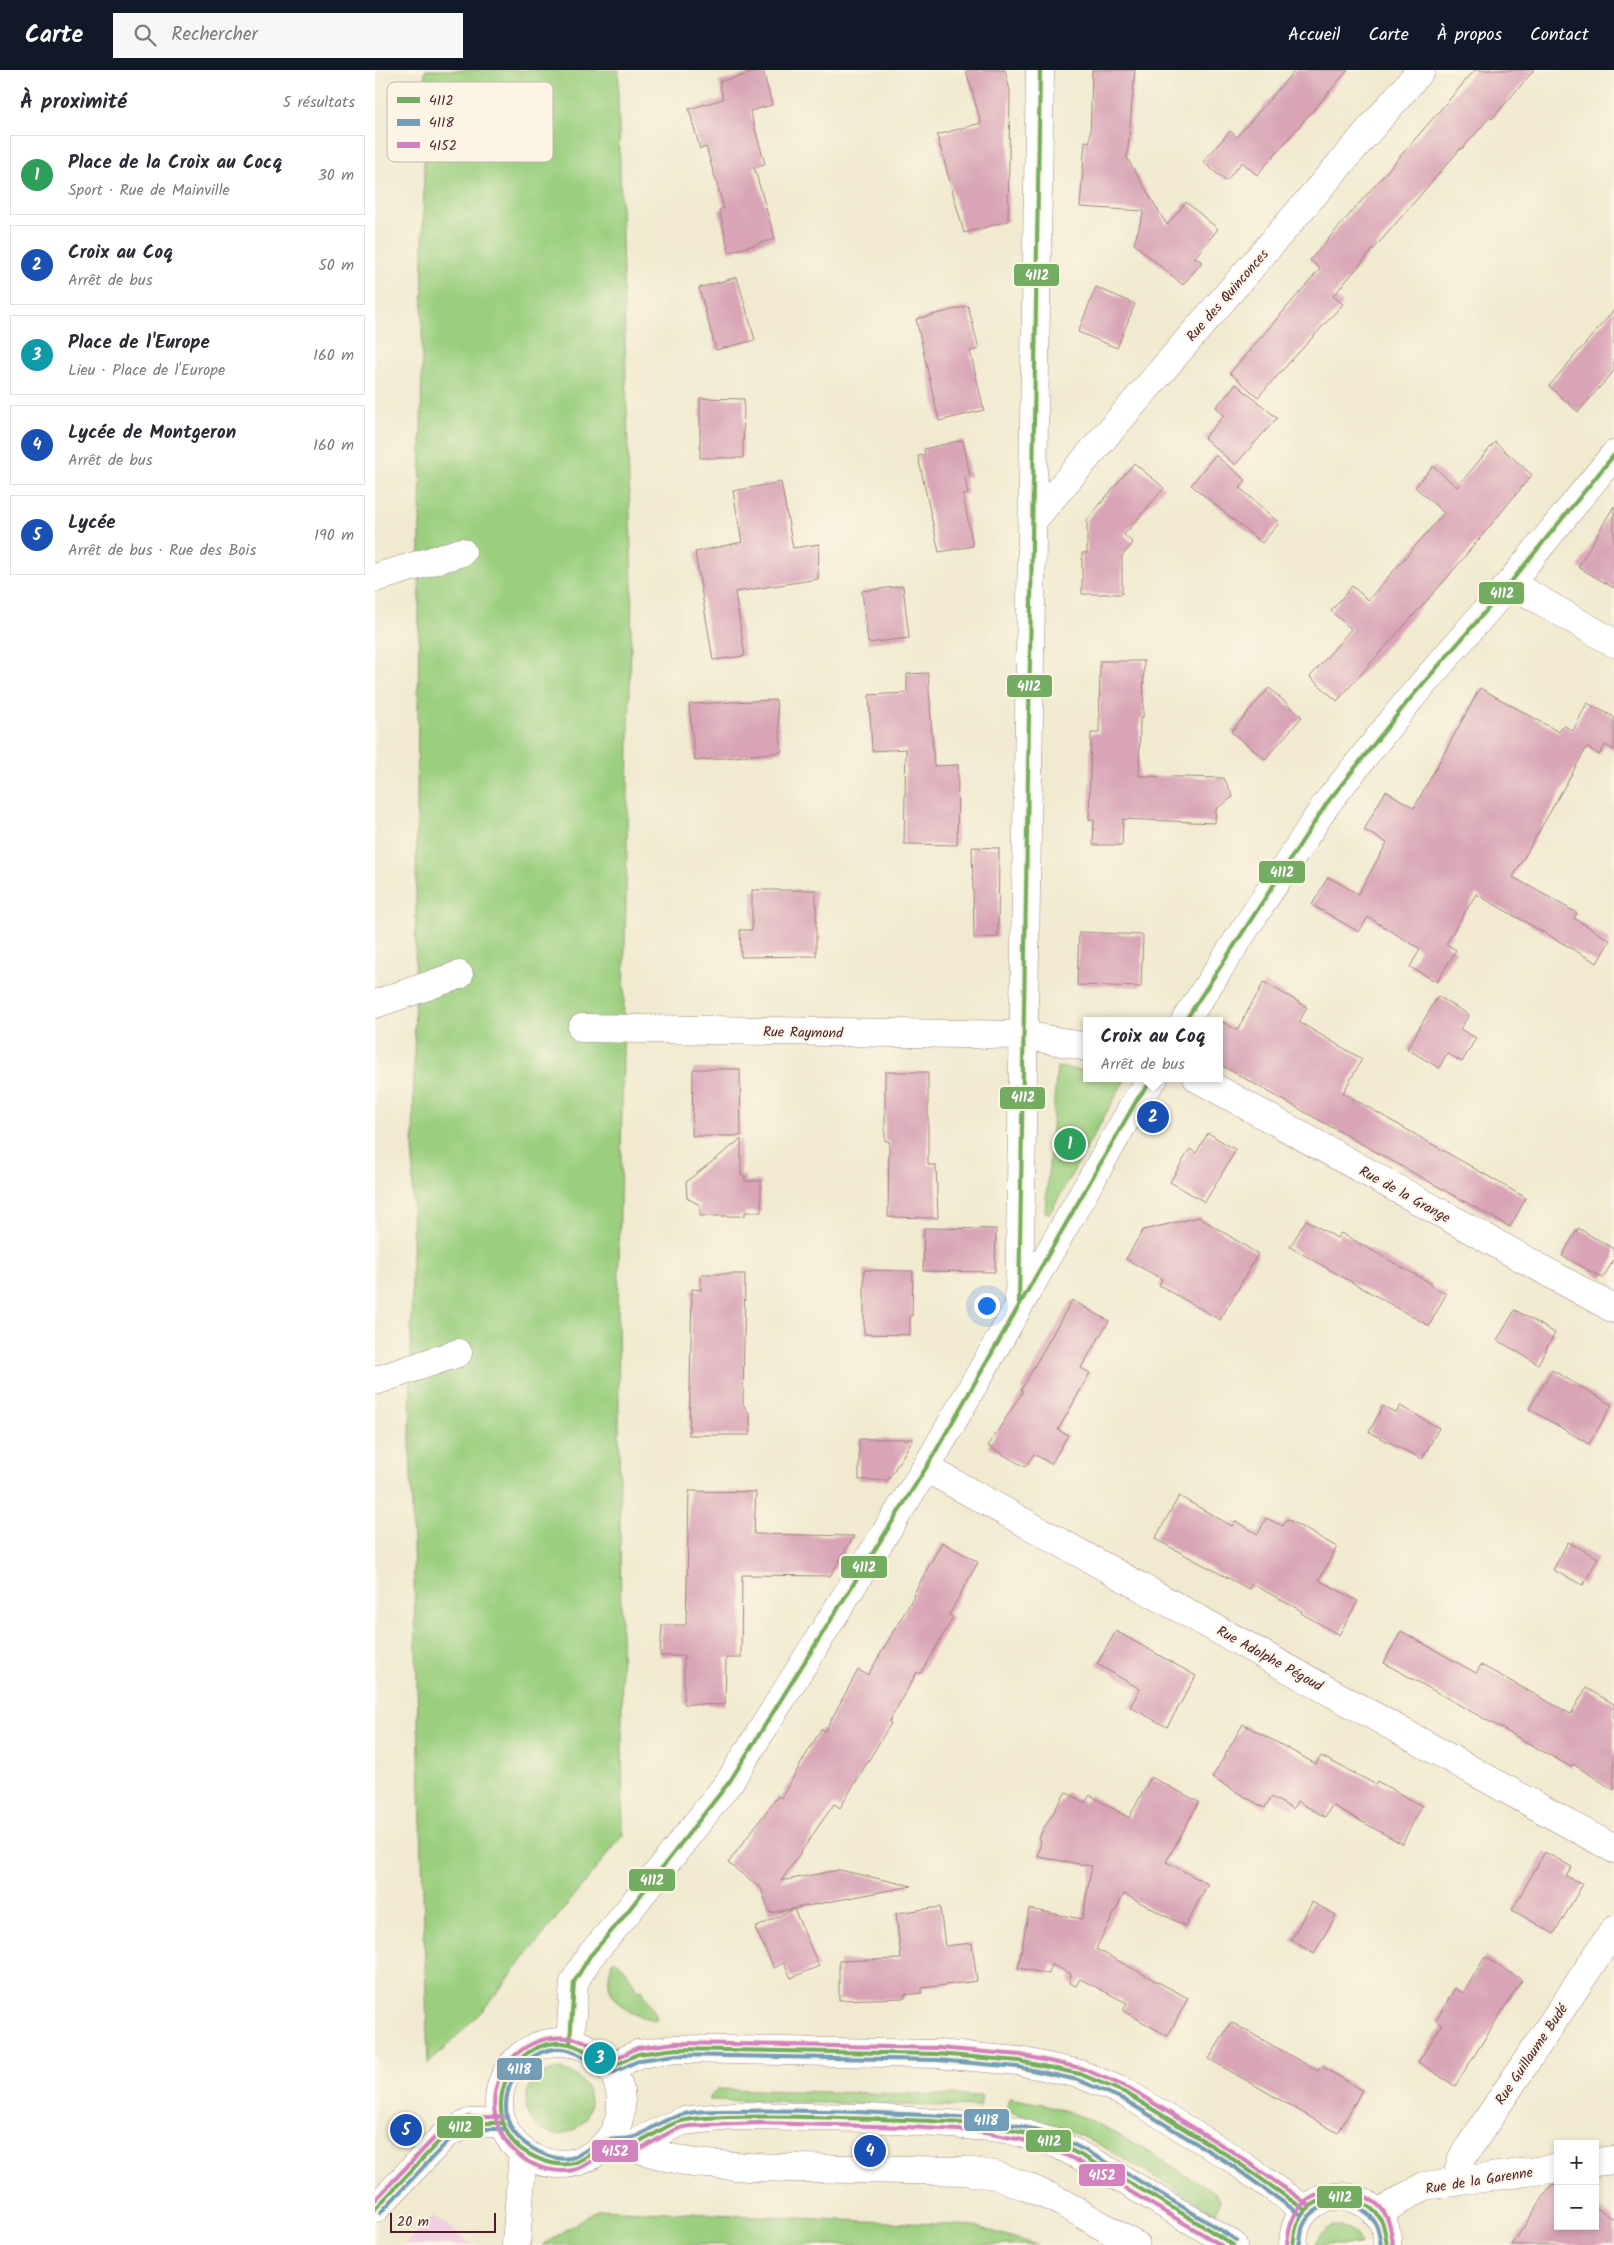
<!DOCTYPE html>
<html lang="fr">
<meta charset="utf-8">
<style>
:root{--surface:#fff;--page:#f7f7f7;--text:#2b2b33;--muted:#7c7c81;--line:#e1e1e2;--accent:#111827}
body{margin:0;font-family:Kalam,sans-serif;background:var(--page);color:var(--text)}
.controls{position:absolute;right:15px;bottom:15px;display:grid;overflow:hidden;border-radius:0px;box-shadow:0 2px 8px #0003}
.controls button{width:45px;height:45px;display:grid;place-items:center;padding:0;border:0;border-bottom:1px solid var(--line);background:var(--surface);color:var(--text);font:25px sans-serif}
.scale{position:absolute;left:15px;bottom:12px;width:106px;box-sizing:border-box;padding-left:5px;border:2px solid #4a1f2b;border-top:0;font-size:14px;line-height:18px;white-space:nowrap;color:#4a1f2b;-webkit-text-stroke:4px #fcf5e5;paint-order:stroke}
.you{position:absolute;left:611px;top:1235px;width:18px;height:18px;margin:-12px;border:4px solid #fff;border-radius:50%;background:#1a73e8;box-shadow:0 0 0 8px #1a73e833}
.badge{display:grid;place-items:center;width:32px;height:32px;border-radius:50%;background:var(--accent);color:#fff;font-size:16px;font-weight:700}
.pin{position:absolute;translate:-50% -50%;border:2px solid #fff;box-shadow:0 1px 5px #0006}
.popup{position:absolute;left:708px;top:947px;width:140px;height:65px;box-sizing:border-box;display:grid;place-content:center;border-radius:0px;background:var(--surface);filter:drop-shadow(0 1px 4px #0005);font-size:16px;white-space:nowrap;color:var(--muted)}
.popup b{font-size:19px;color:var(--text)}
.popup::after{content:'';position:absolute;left:50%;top:100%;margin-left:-10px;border:10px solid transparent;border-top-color:var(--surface)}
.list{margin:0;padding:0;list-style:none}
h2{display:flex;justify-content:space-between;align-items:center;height:65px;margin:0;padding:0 20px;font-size:21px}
h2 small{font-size:16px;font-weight:400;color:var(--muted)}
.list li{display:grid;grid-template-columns:32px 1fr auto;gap:15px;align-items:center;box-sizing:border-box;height:80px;margin:0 10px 10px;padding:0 10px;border:1px solid var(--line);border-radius:0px}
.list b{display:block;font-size:19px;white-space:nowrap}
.list p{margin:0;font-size:16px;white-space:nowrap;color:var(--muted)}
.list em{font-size:16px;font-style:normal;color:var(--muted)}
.icon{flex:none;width:28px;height:28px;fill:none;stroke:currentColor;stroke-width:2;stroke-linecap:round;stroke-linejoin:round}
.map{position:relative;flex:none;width:1239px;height:2175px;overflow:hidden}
header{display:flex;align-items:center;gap:30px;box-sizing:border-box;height:70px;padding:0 25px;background:var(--accent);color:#fff}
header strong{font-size:24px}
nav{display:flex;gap:28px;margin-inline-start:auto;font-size:18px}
.search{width:350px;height:45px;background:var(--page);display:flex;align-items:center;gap:12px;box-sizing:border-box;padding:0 18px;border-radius:0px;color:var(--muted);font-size:19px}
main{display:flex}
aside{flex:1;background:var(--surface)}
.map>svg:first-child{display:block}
</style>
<header>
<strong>Carte</strong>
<div class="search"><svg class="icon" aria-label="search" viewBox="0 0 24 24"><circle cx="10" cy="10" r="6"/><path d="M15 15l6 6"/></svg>Rechercher</div>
<nav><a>Accueil</a><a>Carte</a><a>À propos</a><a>Contact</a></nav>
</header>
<main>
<aside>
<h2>À proximité<small>5 résultats</small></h2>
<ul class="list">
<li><span class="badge" style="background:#2e9e5b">1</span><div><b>Place de la Croix au Cocq</b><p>Sport · Rue de Mainville</p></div><em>30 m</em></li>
<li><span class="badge" style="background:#1a4fb4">2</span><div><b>Croix au Coq</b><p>Arrêt de bus</p></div><em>50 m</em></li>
<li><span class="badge" style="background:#0f9aa8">3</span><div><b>Place de l'Europe</b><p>Lieu · Place de l'Europe</p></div><em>160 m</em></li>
<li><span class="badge" style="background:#1a4fb4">4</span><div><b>Lycée de Montgeron</b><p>Arrêt de bus</p></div><em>160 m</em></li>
<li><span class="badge" style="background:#1a4fb4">5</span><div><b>Lycée</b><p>Arrêt de bus · Rue des Bois</p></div><em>190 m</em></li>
</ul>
</aside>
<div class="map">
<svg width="1239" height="2175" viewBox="0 0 1239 2175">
<rect width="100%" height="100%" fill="#fcf5e5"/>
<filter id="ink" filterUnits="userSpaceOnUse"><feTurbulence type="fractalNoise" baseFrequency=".02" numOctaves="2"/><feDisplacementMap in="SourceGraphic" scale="10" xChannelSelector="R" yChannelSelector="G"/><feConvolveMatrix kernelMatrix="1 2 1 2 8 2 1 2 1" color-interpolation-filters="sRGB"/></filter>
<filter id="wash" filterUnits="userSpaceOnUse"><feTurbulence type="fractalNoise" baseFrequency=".0096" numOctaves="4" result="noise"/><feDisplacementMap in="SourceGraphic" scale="20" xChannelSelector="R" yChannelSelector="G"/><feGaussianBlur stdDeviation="1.12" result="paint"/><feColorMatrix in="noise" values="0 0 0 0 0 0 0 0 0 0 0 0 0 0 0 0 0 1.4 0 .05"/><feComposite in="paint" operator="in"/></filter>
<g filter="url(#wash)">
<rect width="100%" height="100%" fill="#f1ead0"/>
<path fill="#f2cfe2" d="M58 2146 98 2175H30Z"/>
<g fill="#9bcf7f" stroke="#727755">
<path d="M50 0H244L243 28 257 516 243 1244 248 1765 108 1940 53 1995 35 1371Z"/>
<path d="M682 997 712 1001V1008H751L675 1143 670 1142Z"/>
<path d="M238 1890C250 1894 257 1912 263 1922L267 1920 280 1943 282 1950C262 1948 237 1936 234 1914 233 1906 236 1897 238 1890Z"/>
<circle cx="183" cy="2032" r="32"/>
<path d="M342 2019 607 2026 605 2037 334 2030V2027Z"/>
<path d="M634 2028C645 2030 657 2032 668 2034 731 2050 787 2091 842 2124L845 2130 841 2143 718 2071 677 2054 631 2041Z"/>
<path d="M224 2139 600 2156 662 2175H168Z"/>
<path d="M958 2156C972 2156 982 2161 985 2175H941C944 2165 948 2160 958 2156Z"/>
</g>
<g id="blocks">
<g fill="#d8a4b6">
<path d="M388 0 397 35 375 41 390 94 379 97 400 169 354 182 344 140 349 138 331 77 325 79 314 39 348 29 344 12Z"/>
<path d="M591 0H630L635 21 633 151 589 163 562 65 606 53Z"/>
<path d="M717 0H760L752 88 792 155 811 132 843 159 820 187 827 192 808 215 759 174 769 141 705 137 710 71 715 72Z"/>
<path d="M920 0H973L882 105 867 92 851 111 828 92 855 61 862 67Z"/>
<path d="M1100 0H1159L1117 49 1115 47 1087 79 1086 78 958 226 968 234 883 327 855 303 945 199 935 190Z"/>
<path d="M362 207 380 270 341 280 324 218Z"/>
<path d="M721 217 760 234 742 278 703 262Z"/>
<path d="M593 236 604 279 595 281 609 340 564 351 541 249Z"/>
<path d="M1239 240V301L1203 342 1174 316Z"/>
<path d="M861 314 902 348 860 395 829 368 849 345 841 337Z"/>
<path d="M325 328 369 329 368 388H325Z"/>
<path d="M588 370 595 406 590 408 593 424 588 425 598 476 564 482 543 386 550 384 549 379Z"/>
<path d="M1120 372 1157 405 1071 509 962 631 935 607 976 559 956 541 977 516 993 530 1069 443 1040 417 1058 396 1082 417Z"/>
<path d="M840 385 871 410 865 418 904 453 887 473 816 415Z"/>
<path d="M759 393 789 418 749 465 758 473 747 486V524H707V483H712V450Z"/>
<path d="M406 412 418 478 444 474 443 509 360 522 370 586 338 590 320 482 367 472 358 421Z"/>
<path d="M1239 436V518L1203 497Z"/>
<path d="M528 516 534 568 493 573 487 521Z"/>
<path d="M725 591H769L768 648H765L764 706 849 708 858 727 841 739 840 753 748 749 747 775H718L719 750 714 749 716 663H724Z"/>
<path d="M553 603 559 696 583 695 582 775 529 774 531 679 497 681 494 625 532 623V604Z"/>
<path d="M894 618 927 647 890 689 856 662Z"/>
<path d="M1105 618 1184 662 1188 655 1198 661 1212 633 1239 647V680L1230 675 1224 685 1212 677 1138 807 1202 843 1199 848 1235 870 1222 893 1101 824 1071 874 1081 880 1062 912 1035 897 1045 879 993 847 984 862 937 835 953 807 983 824 1012 773 989 760 1002 736 1011 721 1039 738Z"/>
<path d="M401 630 407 682 320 691 314 634Z"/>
<path d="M597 777 624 778 623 867 599 868Z"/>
<path d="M377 820H441V886L366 887 365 860H377Z"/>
<path d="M704 862 768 865 766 917 702 915Z"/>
<path d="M889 912 932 937 924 952 987 989 968 1023 1151 1128 1135 1157 844 994V950L862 960Z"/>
<path d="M1063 926 1094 945 1085 959 1101 968 1087 992 1072 983 1064 998 1032 979Z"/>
<path d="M318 999H365L366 1066H317Z"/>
<path d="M510 1002H553V1095H561L563 1148 513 1147 514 1071H510Z"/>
<path d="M833 1063 861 1080 830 1132 795 1112 815 1079 821 1083Z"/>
<path d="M366 1069V1106H370V1111H386V1142H370V1146H325V1135L312 1128 311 1112Z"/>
<path d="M824 1147 883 1184 845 1250 784 1215 787 1209 751 1189 768 1160Z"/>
<path d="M931 1150 962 1168 966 1163 1057 1214 1056 1216 1071 1224 1054 1256 915 1177Z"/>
<path d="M549 1158 621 1159 620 1202 548 1201Z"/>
<path d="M1203 1158 1239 1179V1189L1228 1208 1187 1186Z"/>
<path d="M489 1200 538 1201 537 1246H535V1265L489 1264Z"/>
<path d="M326 1204H370L368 1334 375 1345V1365H314L317 1219 326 1220Z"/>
<path d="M697 1230 734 1251 706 1298 715 1303 683 1360 693 1365 676 1394 659 1384 650 1397 613 1376 648 1321 646 1320Z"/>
<path d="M1140 1240 1180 1263 1163 1294 1122 1270Z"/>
<path d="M1177 1300 1237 1335 1214 1374 1154 1339Z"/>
<path d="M1008 1336 1021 1343 1025 1336 1064 1358 1047 1389 994 1362Z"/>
<path d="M484 1369H538L513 1410H484Z"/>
<path d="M314 1421 381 1422 379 1464 479 1466 455 1506 367 1505 366 1588H351L350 1635 309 1634V1586H285L287 1555H311Z"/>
<path d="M804 1426 857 1456 860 1451 883 1464 891 1448 908 1456 912 1449 962 1477 944 1510 983 1531 964 1565 926 1543 927 1541 877 1514 874 1519 780 1469Z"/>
<path d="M567 1472 603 1492 574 1545 578 1548 545 1604 542 1602 514 1652 516 1653 465 1738 459 1734 406 1811 464 1800 537 1816 395 1843 386 1818 353 1793 403 1726 406 1728 446 1659 450 1661 483 1600 493 1605 539 1526 538 1525Z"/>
<path d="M1193 1472 1223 1488 1208 1515 1178 1500Z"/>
<path d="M741 1561 821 1606 792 1657 755 1637 765 1619 722 1594Z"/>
<path d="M1026 1561 1101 1603 1106 1595 1196 1644 1211 1618 1239 1634V1720L1198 1694 1196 1697 1009 1593Z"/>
<path d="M868 1654 941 1694 946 1686 1000 1714 1002 1711 1047 1736 1027 1774 957 1735 950 1747 922 1731 918 1739 896 1727 890 1738 837 1708Z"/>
<path d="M776 1707 824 1732 791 1792 833 1814 810 1856 749 1824 721 1879 813 1928 793 1966 748 1941 752 1933 705 1909 701 1916 694 1913 696 1904 676 1894 674 1904 643 1898 654 1839 707 1849 717 1796 663 1787 666 1770 664 1769 668 1759 691 1722 710 1733 715 1725 754 1748Z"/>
<path d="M1170 1782 1197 1797 1191 1806 1208 1814 1179 1864 1137 1840Z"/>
<path d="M937 1832 961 1845 939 1884 916 1870Z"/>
<path d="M565 1837 570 1876 597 1873 602 1911 547 1918V1923L529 1925 530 1928 464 1930V1891L526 1889 521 1843Z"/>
<path d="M419 1839 444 1896 416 1908 409 1893 399 1898 380 1858Z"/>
<path d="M1110 1887 1147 1910 1080 2016 1043 1992 1067 1955 1061 1951 1080 1918 1088 1923Z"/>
<path d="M856 1952 943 2001 946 1996 987 2020 963 2063 834 1989Z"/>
<path d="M1183 2114V2156H1220V2137L1239 2149V2175H1137L1176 2115Z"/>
</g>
</g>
</g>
<g filter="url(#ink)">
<use href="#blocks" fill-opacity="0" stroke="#9e847e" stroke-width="1"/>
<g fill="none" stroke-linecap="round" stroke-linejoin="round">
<g stroke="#9e847e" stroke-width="29">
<g id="minor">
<path d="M658 450 1046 0"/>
<path d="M0 508 87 482"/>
<path d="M1135 513 1239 573"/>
<path d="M0 934 84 905"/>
<path d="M810 951 952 733 1034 630 1135 513 1239 385"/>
<path d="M207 958 650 965 712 977"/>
<path d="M822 1008 1239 1239"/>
<path d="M644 1233 665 0"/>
<path d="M0 1311 83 1283"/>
<path d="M551 1398 1239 1779"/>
<circle cx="185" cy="2033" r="61"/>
<path d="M195 1973 199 1912 215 1886 246 1850 355 1711 551 1398 763 1028 779 1008"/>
<path d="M235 1998 263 1984 301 1979 562 1984 644 1991 705 2004 751 2023 855 2087 930 2140"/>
<path d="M254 2076 307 2051 358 2046 495 2048 614 2057 636 2060 682 2074 727 2097 858 2175"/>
<path d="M228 2077 254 2076 292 2087 319 2093 374 2097 590 2101 620 2105 650 2116 686 2132 760 2175"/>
<path d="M1220 2092 1239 2090"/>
<path d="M1081 2112 1087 2088 1239 1860"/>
<path d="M0 2139 70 2065 94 2053H128"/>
<path d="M1002 2144 1049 2116 1183 2098"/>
<path d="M141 2175 148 2081"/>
<path d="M918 2175C920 2104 1016 2117 1012 2175"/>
</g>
</g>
<use href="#minor" stroke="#fff" stroke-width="28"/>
<g stroke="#fcf5e5" stroke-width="8">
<g id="bus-1">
<path d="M810 951 952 733 1034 630 1135 513 1239 385"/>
<path d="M644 1233 665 0"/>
<path d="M195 1973 199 1912 215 1886 246 1850 355 1711 551 1398 763 1028 779 1008"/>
<path d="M0 2139 70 2065 94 2053H128"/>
<path d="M858 2175C824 2153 790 2133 755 2113 727 2097 700 2080 669 2069 616 2051 557 2051 502 2049 453 2048 403 2045 353 2047 336 2048 316 2047 300 2053 287 2058 275 2068 262 2073 251 2076 239 2073 229 2077 218 2081 210 2090 199 2093 177 2099 143 2083 133 2064 113 2027 137 1977 180 1973 201 1971 219 1986 235 1998L263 1984 301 1979 562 1984 644 1991 705 2004 751 2023 855 2087 930 2140"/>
<path d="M918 2175C919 2168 920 2159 923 2152 936 2123 976 2120 998 2140 1009 2149 1010 2162 1012 2175"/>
</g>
</g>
<g stroke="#fcf5e5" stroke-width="8">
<g id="bus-2">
<path d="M5 2143 74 2070 95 2059H128"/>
<path d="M861 2170C827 2148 791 2127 756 2106 727 2090 699 2072 667 2062 615 2046 558 2045 503 2043 456 2041 408 2040 361 2041 341 2041 318 2040 300 2047 286 2051 275 2060 262 2066 250 2071 237 2067 225 2072 215 2076 207 2085 196 2088 177 2092 149 2077 138 2061 118 2030 143 1982 180 1979 204 1977 216 1996 235 2004L265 1990 301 1985 562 1990 643 1997 703 2010 748 2029 852 2092 926 2145"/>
<path d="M924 2175C926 2169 926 2161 928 2156 939 2130 977 2126 995 2146 1003 2154 1004 2164 1006 2175"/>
</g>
</g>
<g stroke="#fcf5e5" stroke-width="8">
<g id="bus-3">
<path d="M0 2130 67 2060 93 2047H128"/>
<path d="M912 2174C913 2166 914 2158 917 2151 930 2116 977 2113 1003 2135 1014 2145 1016 2160 1018 2174"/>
<path d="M846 2175 707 2093 680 2080 648 2070 599 2061 532 2057 384 2053 315 2056C295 2058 281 2073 263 2079 252 2082 240 2079 230 2083 221 2087 215 2093 207 2097 191 2105 167 2100 152 2091 84 2046 131 1948 208 1971 217 1974 227 1985 236 1991L262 1978 301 1973 563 1978 645 1985 706 1998 754 2018 858 2082 934 2135"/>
</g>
</g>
<use href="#bus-1" stroke="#74ad61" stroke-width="4"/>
<use href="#bus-2" stroke="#749eb7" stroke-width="4"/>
<use href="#bus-3" stroke="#d282be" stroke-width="4"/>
</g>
</g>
<g text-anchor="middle" stroke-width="4" stroke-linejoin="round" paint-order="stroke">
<g font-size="14" fill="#4a1f2b" stroke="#fcf5e5">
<text transform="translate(852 225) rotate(-49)" y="5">Rue des Quinconces</text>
<text transform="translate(428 962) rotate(1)" y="5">Rue Raymond</text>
<text transform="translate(1030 1124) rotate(29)" y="5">Rue de la Grange</text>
<text transform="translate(895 1588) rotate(29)" y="5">Rue Adolphe Pégoud</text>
<text transform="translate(1156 1984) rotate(-56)" y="5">Rue Guillaume Budé</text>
<text transform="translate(1104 2110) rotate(-9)" y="5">Rue de la Garenne</text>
</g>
</g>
<rect x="12" y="12" width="166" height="80" rx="8" fill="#fcf5e5" stroke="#c7b5ad" stroke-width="1"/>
<rect x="22" y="27" width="23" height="6" fill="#74ad61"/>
<rect x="22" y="49" width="23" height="7" fill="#749eb7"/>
<rect x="22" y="72" width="23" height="6" fill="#d282be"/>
<g font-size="14" fill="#4a1f2b">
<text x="54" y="35">4112</text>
<text x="54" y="57">4118</text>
<text x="54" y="80">4152</text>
</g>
<g stroke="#fcf5e5" stroke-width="2">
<rect x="638" y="193" width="47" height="24" rx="5" fill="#74ad61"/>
<rect x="1103" y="511" width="47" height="24" rx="5" fill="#74ad61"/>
<rect x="631" y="604" width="47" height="24" rx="5" fill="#74ad61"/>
<rect x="883" y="790" width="48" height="24" rx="5" fill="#74ad61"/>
<rect x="624" y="1016" width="47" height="24" rx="5" fill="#74ad61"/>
<rect x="465" y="1485" width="48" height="24" rx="5" fill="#74ad61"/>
<rect x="253" y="1798" width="48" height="24" rx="5" fill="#74ad61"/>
<rect x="121" y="1987" width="47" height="24" rx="5" fill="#749eb7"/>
<rect x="588" y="2038" width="47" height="24" rx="5" fill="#749eb7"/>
<rect x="61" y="2045" width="48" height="24" rx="5" fill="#74ad61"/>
<rect x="650" y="2059" width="47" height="24" rx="5" fill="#74ad61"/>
<rect x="216" y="2069" width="48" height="24" rx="5" fill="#d282be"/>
<rect x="703" y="2093" width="48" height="24" rx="5" fill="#d282be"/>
<rect x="941" y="2115" width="47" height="24" rx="5" fill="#74ad61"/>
</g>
<g font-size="14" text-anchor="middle" font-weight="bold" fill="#fff">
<text x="662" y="210">4112</text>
<text x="1127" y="528">4112</text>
<text x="654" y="621">4112</text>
<text x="907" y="807">4112</text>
<text x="648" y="1032">4112</text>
<text x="489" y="1502">4112</text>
<text x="277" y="1815">4112</text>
<text x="144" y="2004">4118</text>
<text x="611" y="2055">4118</text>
<text x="85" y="2062">4112</text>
<text x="674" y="2076">4112</text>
<text x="240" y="2086">4152</text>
<text x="727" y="2110">4152</text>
<text x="965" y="2132">4112</text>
</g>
</svg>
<div class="controls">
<button>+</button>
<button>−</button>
</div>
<div class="scale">20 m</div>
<div class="you"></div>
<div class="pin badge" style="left:695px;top:1074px;background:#2e9e5b">1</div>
<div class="pin badge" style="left:778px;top:1047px;background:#1a4fb4">2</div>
<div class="popup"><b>Croix au Coq</b>Arrêt de bus</div>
<div class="pin badge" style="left:225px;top:1988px;background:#0f9aa8">3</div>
<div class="pin badge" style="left:495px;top:2081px;background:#1a4fb4">4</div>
<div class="pin badge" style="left:31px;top:2060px;background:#1a4fb4">5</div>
</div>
</main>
